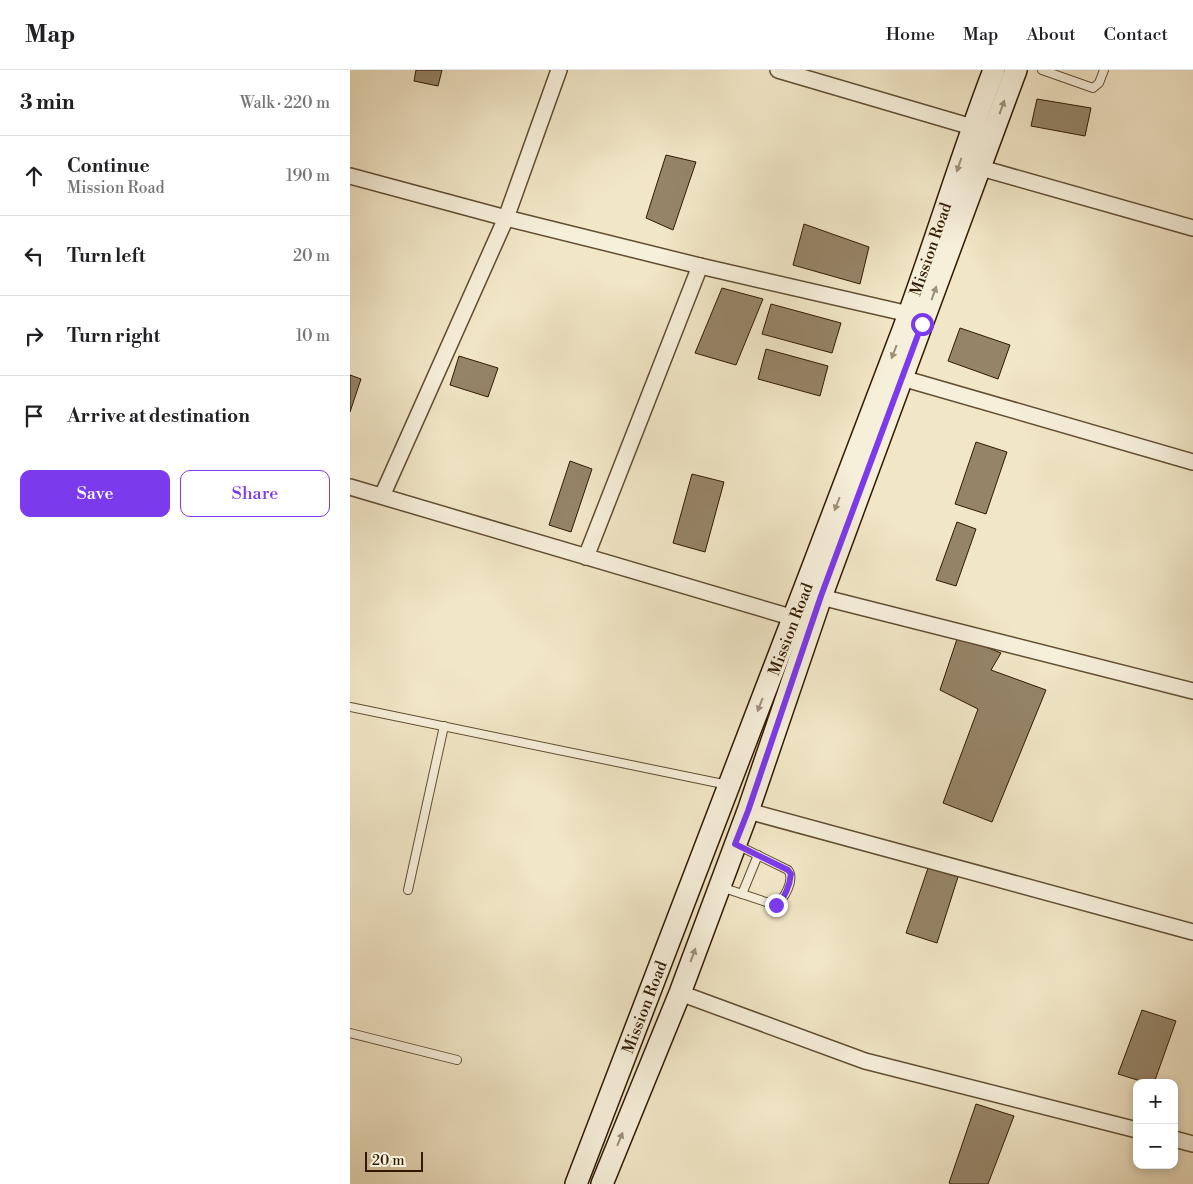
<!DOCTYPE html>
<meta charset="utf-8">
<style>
:root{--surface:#fff;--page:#f2f2f2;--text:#202124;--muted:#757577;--line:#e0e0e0;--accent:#7c3aed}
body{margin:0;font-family:"Libre Bodoni",serif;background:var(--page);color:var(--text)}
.controls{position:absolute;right:15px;bottom:15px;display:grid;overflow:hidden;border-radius:10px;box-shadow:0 2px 8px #0003}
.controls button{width:45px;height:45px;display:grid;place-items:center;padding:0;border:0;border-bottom:1px solid var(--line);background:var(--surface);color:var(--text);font:25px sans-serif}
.scale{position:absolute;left:15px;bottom:12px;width:58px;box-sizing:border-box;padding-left:5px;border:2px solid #311a00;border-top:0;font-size:14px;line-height:18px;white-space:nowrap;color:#311a00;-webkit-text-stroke:4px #f6efda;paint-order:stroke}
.stop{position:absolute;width:15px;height:15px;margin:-11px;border:4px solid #7c3aed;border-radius:50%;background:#fff}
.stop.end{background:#7c3aed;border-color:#fff;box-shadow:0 1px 5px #0008}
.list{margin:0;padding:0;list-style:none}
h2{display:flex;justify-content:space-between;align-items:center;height:65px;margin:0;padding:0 20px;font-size:21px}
h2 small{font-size:16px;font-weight:400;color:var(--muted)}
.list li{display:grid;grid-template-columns:32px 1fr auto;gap:15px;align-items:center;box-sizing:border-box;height:80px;padding:0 20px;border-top:1px solid var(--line)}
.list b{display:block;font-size:19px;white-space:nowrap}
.list p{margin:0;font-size:16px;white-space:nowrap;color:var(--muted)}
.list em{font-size:16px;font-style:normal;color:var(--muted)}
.actions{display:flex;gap:10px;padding:15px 20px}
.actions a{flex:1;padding:11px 0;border:1px solid var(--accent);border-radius:10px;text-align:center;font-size:18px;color:var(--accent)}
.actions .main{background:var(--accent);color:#fff}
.icon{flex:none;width:28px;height:28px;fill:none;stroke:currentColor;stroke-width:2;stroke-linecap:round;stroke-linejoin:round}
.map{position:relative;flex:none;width:843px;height:1114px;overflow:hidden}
header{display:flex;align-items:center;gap:30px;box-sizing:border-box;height:70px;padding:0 25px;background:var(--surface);border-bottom:1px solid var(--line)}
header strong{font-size:24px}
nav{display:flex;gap:28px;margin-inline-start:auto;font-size:18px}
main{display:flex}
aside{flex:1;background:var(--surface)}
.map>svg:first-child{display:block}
</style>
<header>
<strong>Map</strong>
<nav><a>Home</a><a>Map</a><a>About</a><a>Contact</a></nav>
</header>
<main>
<aside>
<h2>3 min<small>Walk · 220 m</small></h2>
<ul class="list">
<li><svg class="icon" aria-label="ahead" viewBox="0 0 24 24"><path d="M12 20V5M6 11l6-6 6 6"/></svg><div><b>Continue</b><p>Mission Road</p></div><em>190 m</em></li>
<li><svg class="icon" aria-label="left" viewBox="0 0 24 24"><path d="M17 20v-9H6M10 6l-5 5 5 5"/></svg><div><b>Turn left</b></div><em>20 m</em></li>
<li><svg class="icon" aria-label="right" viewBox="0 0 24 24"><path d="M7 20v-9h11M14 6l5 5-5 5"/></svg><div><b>Turn right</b></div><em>10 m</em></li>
<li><svg class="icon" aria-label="arrive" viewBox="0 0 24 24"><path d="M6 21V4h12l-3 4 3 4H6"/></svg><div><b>Arrive at destination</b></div></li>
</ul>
<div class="actions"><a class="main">Save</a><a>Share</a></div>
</aside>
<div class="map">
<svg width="843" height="1114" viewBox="0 0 843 1114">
<rect width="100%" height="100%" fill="#f1e6c6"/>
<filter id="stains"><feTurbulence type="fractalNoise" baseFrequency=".004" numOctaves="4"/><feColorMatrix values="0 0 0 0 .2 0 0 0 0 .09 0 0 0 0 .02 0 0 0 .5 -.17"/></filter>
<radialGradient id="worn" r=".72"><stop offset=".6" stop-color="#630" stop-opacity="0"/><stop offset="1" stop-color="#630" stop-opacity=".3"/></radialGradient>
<g fill="#958467" stroke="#311a00">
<path d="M66 0H92L88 16 64 11Z"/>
<path d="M687 29 741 38 735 66 681 56Z"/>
<path d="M316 85 346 92 323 160 296 148Z"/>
<path d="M454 154 519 177 510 214 443 195Z"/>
<path d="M372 218 413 229 386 295 345 283Z"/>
<path d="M421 234 491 253 482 283 412 264Z"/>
<path d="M610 258 660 275 648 309 598 291Z"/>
<path d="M416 279 478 296 470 326 408 309Z"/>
<path d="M109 286 148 298 138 327 100 315Z"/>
<path d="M0 305 11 309 0 342Z"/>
<path d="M626 372 657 382 636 444 605 434Z"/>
<path d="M220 391 242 399 221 462 199 455Z"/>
<path d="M342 404 374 412 355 482 323 473Z"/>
<path d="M607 452 626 459 606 516 586 510Z"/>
<path d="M608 566 651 583 641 600 696 620 642 752 593 733 628 639 590 620Z"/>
<path d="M578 798 608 807 587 873 556 863Z"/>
<path d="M792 940 826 951 804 1013H797L768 1004Z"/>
<path d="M626 1034 664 1046 638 1114H601L599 1113Z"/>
</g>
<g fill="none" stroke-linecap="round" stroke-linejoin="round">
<g stroke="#614d32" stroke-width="10">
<g id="lane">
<path d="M692 0 743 18 749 13 754 0"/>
<path d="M0 637 378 715"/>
<path d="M371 817 425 835C435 829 445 809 438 800L387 775"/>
<path d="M58 820 94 656"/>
<path d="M392 824 408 785"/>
<path d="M0 963 107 990"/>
</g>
</g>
<g stroke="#614d32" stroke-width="18">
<g id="street">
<path d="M428 0 622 57"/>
<path d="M631 98 843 158"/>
<path d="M0 106 156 148 350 196 559 244"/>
<path d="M552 308 843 392"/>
<path d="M0 417 444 548"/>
<path d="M32 426 156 148 209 0"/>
<path d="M236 487 350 196"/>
<path d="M471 527 843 621"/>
<path d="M398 741 843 862"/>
<path d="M330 923 515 991 787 1060"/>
<path d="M824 1069 843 1074"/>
</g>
</g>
<g stroke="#311a00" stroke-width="24">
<g id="secondary">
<path d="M226 1114C335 829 445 545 553 260 585 174 611 86 644 0"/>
<path d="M252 1114 330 923 398 741 471 527 666 0"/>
</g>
</g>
<use href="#lane" stroke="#f6efda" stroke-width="8"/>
<use href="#street" stroke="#f6efda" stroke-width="15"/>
<use href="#secondary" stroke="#f6efda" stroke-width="21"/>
</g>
<defs><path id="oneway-solid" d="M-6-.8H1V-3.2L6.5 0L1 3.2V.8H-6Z" transform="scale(1.25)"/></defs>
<g fill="#9d8f78">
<use href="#oneway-solid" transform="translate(652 37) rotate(-70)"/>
<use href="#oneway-solid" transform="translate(609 95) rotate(109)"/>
<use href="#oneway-solid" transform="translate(584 223) rotate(-70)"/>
<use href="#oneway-solid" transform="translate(544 282) rotate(111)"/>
<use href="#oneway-solid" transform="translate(487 434) rotate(111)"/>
<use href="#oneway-solid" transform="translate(410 635) rotate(111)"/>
<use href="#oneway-solid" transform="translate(343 885) rotate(-70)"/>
<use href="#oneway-solid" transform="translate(270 1069) rotate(-68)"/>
</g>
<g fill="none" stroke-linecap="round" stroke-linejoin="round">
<path stroke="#7c3aed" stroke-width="6" d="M426 835C434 830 440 815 441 804L438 800 385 774 398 741 471 526 572 254"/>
</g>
<g text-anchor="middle" stroke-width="4" stroke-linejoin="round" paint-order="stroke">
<g font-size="16" fill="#311a00" stroke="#f6efda">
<text transform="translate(580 179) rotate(-71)" y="6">Mission Road</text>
<text transform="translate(440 559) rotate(-69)" y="6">Mission Road</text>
<text transform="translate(294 937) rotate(-69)" y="6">Mission Road</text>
</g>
</g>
<rect width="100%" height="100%" filter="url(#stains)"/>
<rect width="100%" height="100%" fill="url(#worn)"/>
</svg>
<div class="controls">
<button>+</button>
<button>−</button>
</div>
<div class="scale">20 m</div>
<div class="stop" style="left:572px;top:254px"></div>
<div class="stop end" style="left:426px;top:835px"></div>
</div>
</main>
